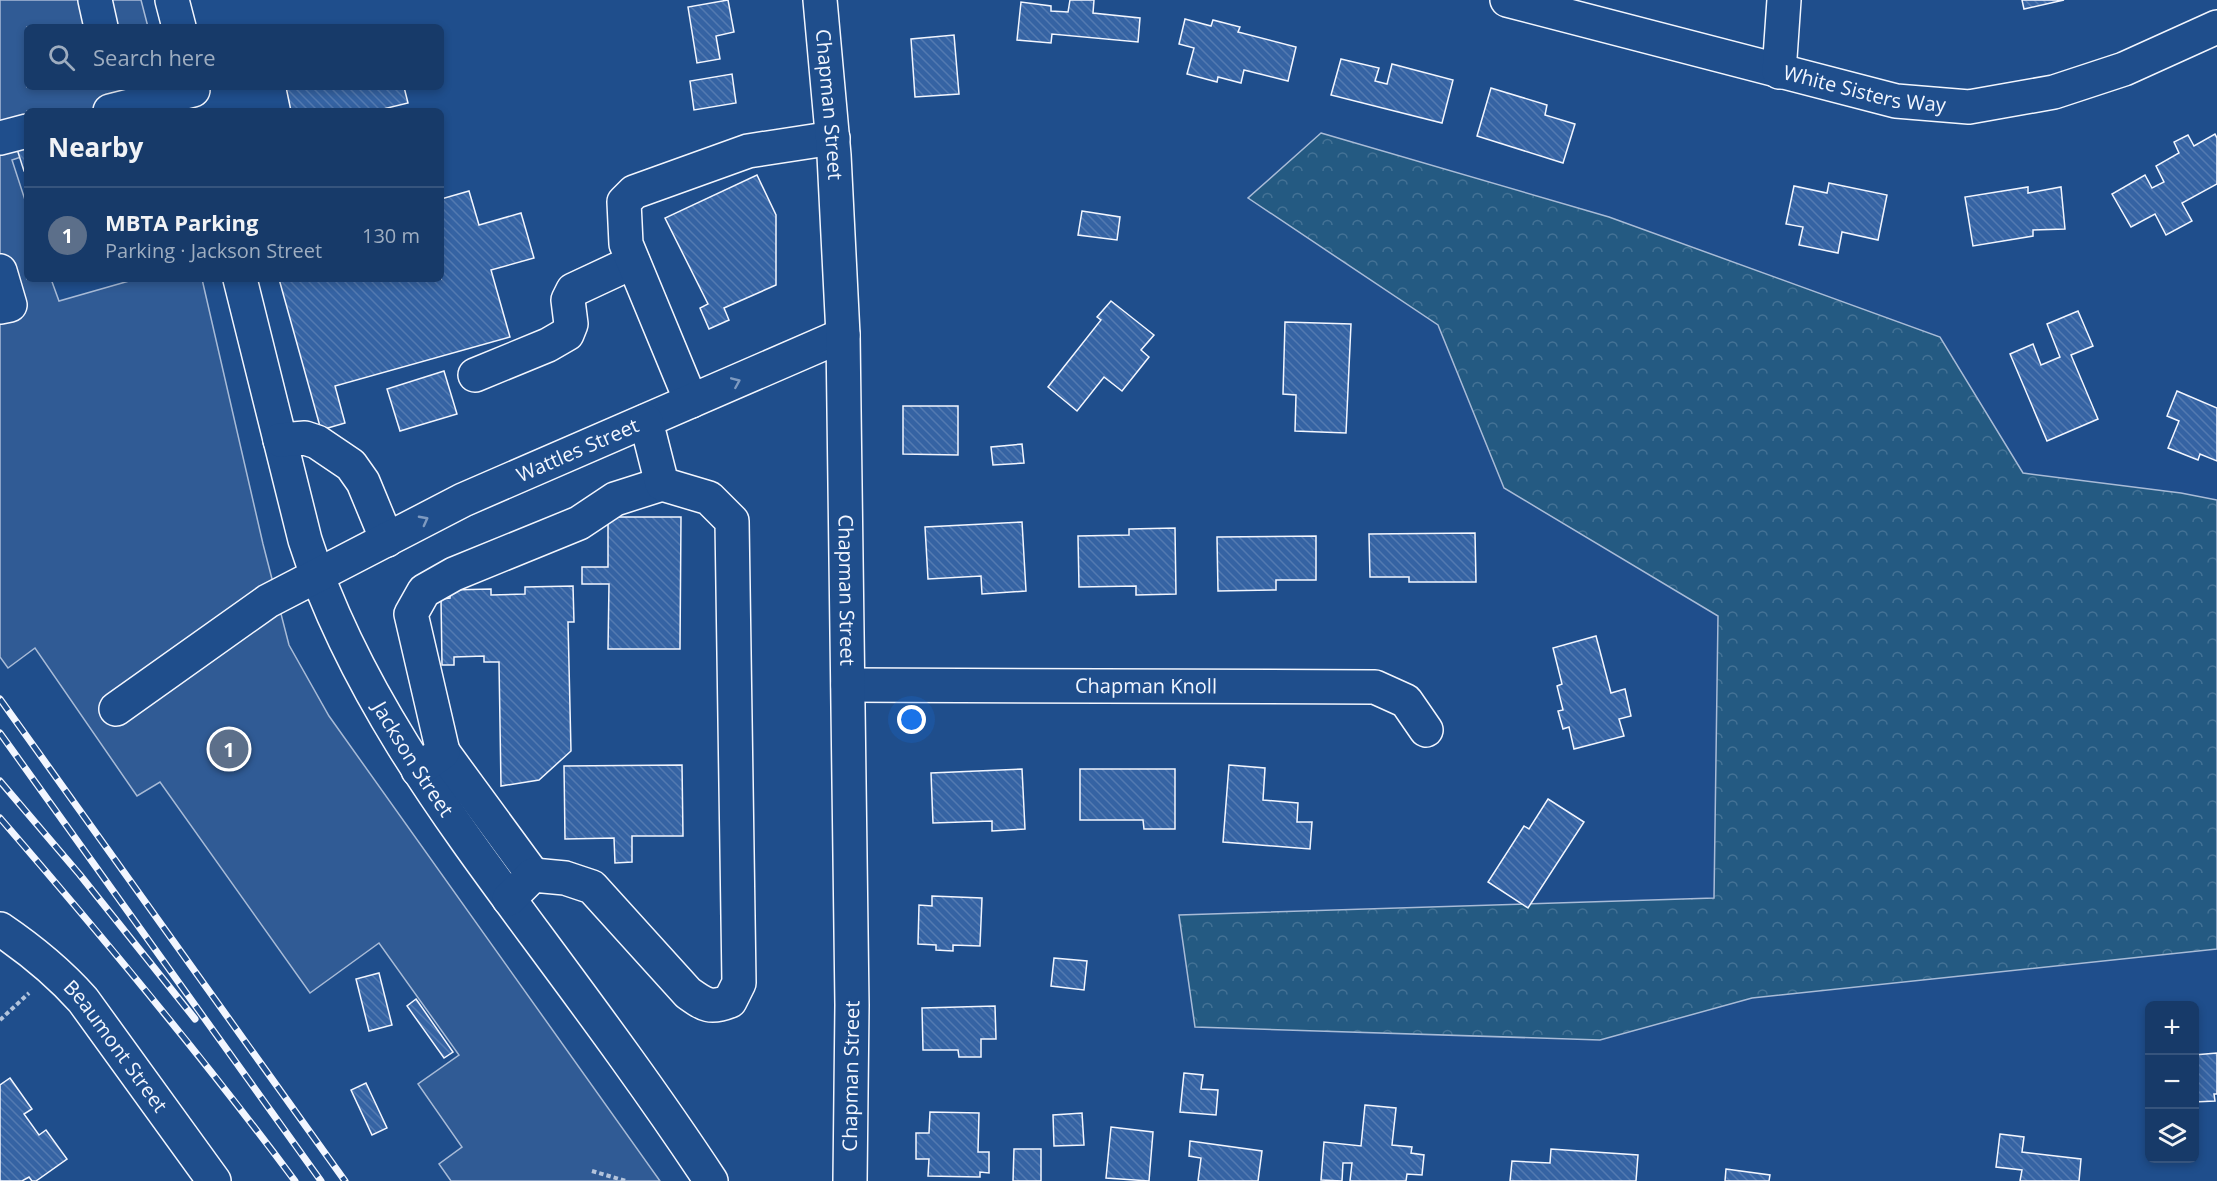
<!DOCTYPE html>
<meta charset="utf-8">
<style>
:root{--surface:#173a69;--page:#20416f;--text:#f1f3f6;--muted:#9eadc0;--line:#36547d;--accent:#ffb74d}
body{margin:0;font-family:"Open Sans",sans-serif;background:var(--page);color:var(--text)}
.controls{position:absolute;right:18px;bottom:18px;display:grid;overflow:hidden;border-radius:9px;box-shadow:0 3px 9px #0003}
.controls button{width:54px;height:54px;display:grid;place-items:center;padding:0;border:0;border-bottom:2px solid var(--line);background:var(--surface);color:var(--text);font:30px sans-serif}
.you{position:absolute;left:912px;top:720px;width:21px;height:21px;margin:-15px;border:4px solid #fff;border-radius:50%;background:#1a73e8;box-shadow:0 0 0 9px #1a73e833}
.badge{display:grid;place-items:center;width:39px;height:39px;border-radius:50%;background:var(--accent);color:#fff;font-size:20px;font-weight:700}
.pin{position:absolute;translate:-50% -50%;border:3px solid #fff;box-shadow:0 2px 6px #0006}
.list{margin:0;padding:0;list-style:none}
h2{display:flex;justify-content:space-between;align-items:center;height:78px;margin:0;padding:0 24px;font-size:26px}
h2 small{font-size:20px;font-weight:400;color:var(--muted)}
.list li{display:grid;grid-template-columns:39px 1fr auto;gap:18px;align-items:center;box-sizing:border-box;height:96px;padding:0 24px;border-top:2px solid var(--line)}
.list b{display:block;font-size:22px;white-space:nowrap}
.list p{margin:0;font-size:20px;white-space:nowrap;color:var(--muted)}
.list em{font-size:20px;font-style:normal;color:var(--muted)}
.icon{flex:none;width:33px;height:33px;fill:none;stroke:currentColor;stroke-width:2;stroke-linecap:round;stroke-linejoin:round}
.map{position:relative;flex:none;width:2217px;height:1181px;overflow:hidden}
.search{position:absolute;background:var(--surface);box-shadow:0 3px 9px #0003;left:24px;top:24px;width:420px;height:66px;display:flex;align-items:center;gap:15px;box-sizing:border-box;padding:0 21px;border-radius:9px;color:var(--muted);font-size:22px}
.panel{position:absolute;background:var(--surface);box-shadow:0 3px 9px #0003;left:24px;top:108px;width:420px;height:174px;border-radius:9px}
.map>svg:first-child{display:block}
</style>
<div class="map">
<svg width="2217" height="1181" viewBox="0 0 2217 1181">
<defs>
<pattern id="forest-crowns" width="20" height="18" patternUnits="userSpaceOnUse" patternTransform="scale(1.5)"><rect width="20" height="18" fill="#245a82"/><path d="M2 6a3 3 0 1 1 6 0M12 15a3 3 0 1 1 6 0" fill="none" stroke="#447295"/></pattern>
<pattern id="building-back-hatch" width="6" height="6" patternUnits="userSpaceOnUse" patternTransform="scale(1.5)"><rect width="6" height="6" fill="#3563a3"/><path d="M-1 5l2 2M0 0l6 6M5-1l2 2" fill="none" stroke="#537ab1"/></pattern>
</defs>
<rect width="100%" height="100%" fill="#1f4e8c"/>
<path fill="url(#forest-crowns)" stroke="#a8bbd7" stroke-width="1.5" d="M1321 133 1609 217 1940 337 2023 473 2181 493 2217 500V949L1752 998 1600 1040 1195 1027 1179 915 1714 898 1718 616 1504 488 1438 325 1248 198Z"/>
<path fill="#305b95" stroke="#a8bbd7" stroke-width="1.5" d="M0 0H141L148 27H27V87H163L165 111H27V155L12 160 27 206V279H51L59 301 136 279H202L263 544 289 645 329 716 660 1181H451L439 1164 462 1147 418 1084 459 1055 379 943 310 993 160 782 137 796 35 648 8 668 0 657Z"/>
<g fill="url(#building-back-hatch)" stroke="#f2f6ff" stroke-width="1.5">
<path d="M728 0 734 32 716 36 720 59 697 63 688 7Z"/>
<path d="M1070 0H1094L1093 13 1140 18 1138 42 1052 34 1051 43 1017 40 1021 2 1051 6V11L1068 12Z"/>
<path d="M2022 0H2064L2024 9Z"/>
<path d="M1185 19 1211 26 1213 20 1240 27 1238 32 1296 47 1288 81 1244 70 1241 83 1218 77 1217 82 1187 74 1194 48 1179 44Z"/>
<path d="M954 35 959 94 915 97 911 39Z"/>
<path d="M1341 59 1379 68 1375 81 1387 84 1392 64 1453 80 1442 123 1331 95Z"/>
<path d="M732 74 736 103 694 110 690 81Z"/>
<path d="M286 87H404L408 103 375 111H291Z"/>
<path d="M1491 88 1547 105 1545 115 1575 124 1563 163 1477 136Z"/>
<path d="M2215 134 2217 138V184L2182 203 2192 221 2166 235 2155 214 2131 227 2112 194 2145 175 2152 188 2164 182 2156 166 2179 153 2174 142 2188 135 2194 146Z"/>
<path d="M27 146V171H24L17 149Z"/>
<path d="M757 175 776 215V285L724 308 729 320 709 329 700 308 708 304 665 218Z"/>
<path d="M1829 183 1887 195 1878 240 1842 232 1838 253 1799 245 1803 227 1786 224 1794 186 1827 193Z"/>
<path d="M2028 187V193L2061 187 2065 229 2033 230V236L1973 246 1965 197Z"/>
<path d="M469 191 479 225 521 213 534 258 491 270 510 337 335 386 345 423 321 430 279 279H441V199Z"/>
<path d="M1082 211 1120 217 1117 240 1078 235Z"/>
<path d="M1111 301 1154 335 1141 350 1149 357 1122 391 1104 377 1077 411 1048 387 1101 320 1097 317Z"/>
<path d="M2078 311 2093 346 2071 355 2098 419 2047 441 2010 354 2033 344 2041 365 2060 357 2047 324Z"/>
<path d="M1285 322 1351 324 1346 433 1295 431 1296 395 1283 394Z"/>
<path d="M444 371 457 414 400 431 387 389Z"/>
<path d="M2177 391 2217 408V461L2200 454 2198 460 2168 448 2179 421 2167 416Z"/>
<path d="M903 406H958V455L903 454Z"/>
<path d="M1022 444 1024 463 993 465 991 447Z"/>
<path d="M608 517H681L680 649H608L609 584H582V567H608Z"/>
<path d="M1022 522 1026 591 982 594 981 576 928 579 925 527Z"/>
<path d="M1175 528 1176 594 1136 595V586L1079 587 1078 536 1129 535V529Z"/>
<path d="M1475 533 1476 582H1409V577H1370L1369 534Z"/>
<path d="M1316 536V580H1276V590L1218 591 1217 537Z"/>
<path d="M573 586 574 622H568L571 751 539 780 501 786 499 662H484V656L454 657V665H442L441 599 450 598V590L491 589V595L525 594V587Z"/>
<path d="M1596 636 1611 693 1625 689 1631 716 1619 719 1624 736 1574 749 1569 727 1563 729 1558 711 1563 710 1557 686 1562 684 1553 648Z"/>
<path d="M682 765 683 836H632V862L615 863 614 838 565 839 564 766Z"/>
<path d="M1229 765 1265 768 1263 800 1298 803 1297 822H1312L1310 849 1223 842Z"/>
<path d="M1022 769 1025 829 992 831V821L933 823 931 773Z"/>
<path d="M1080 769H1175V829H1144L1143 820H1080Z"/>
<path d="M1548 799 1584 822 1528 908 1488 882 1524 826 1529 829Z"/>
<path d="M932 896 982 898 980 946 953 945V951L936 950V945L918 944 919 905 932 906Z"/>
<path d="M1054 958 1087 961 1084 990 1051 986Z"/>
<path d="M379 973 392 1025 369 1031 356 979Z"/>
<path d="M416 999 453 1052 444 1058 407 1006Z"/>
<path d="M995 1006 996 1039H981V1057H959L958 1050H923L922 1008Z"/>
<path d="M2217 1053V1094H2214L2215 1101 2194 1102V1055Z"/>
<path d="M1184 1073 1203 1075 1201 1089 1218 1090 1216 1115 1180 1112Z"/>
<path d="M10 1078 32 1109 24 1114 39 1135 46 1130 67 1159 36 1181H32L29 1177 22 1181H0V1085Z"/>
<path d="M366 1083 387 1128 372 1135 351 1090Z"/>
<path d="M1365 1105 1396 1108 1392 1145 1412 1147 1411 1153 1424 1155 1422 1175 1407 1174 1406 1181H1350L1352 1163H1343L1342 1181 1321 1180 1324 1142 1361 1146Z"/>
<path d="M930 1112 979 1113 978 1152H989V1173L980 1172V1177L928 1176 929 1159H916V1133H929Z"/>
<path d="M1082 1113 1084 1145 1054 1146 1053 1115Z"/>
<path d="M1111 1127 1153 1132 1149 1181 1106 1178Z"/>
<path d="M2000 1134 2024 1137 2022 1152 2081 1159 2079 1181H2020L2022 1170 1996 1167Z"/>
<path d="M1190 1141 1262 1151 1258 1181H1198L1201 1158 1189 1156Z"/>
<path d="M1014 1149H1041V1181H1013Z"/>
<path d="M1551 1149 1638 1155 1636 1181H1510L1512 1161 1550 1163Z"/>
<path d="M1726 1169 1770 1175 1769 1181H1725Z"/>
</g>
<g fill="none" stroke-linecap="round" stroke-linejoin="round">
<g stroke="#f2f6ff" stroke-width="36">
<g id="minor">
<path d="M95 0 101 27"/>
<path d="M172 0 179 27"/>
<path id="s1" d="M1507 0 1896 101 1969 107 2054 92 2124 69 2217 27"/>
<path d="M1779 72 1784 0"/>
<path d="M110 111 193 90"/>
<path d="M0 138 27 131"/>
<path d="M0 271 10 305 0 307"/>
<path id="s2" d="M240 279 305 540C352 687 444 811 535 934 595 1015 655 1096 711 1181"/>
<path d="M475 375 548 345 567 334 571 324 568 300 573 290 633 262"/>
<path d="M691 401 626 244 624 202 634 192 748 151 833 138"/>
<path d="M280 440 305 438 317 442 351 465 363 482 387 540"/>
<path id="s3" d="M848 685 1375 687 1406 701 1426 730"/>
<path id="s4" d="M116 709 268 601 463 500 843 335"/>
<path d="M443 752 533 875"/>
<path d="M418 770 443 752 411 614 424 591 454 574 579 523 615 499 662 484"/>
<path d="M509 899 533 875 565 878 592 887 688 993C705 1005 710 1009 730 1001L739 983 732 521 709 498 662 484 646 421"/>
</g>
</g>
<g stroke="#f2f6ff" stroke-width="36">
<g id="major">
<path id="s5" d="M820 0 834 155 843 335 852 1005 850 1181"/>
<path id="s6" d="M0 929C31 950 58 972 83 1000L214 1181"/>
</g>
</g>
<g stroke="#b3c4dc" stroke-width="4" stroke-dasharray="4.5 3" stroke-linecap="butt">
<path d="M0 1020 29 993"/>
<path d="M592 1171 626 1181"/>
</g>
<use href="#minor" stroke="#1f4e8c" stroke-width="33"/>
<use href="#major" stroke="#1f4e8c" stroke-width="33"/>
<g stroke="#f2f6ff" stroke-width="7">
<g id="rail">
<path d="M0 699 345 1181"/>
<path d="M0 733 321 1181"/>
<path d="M0 781 80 875 195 1019"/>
<path d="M0 818C102 936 202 1056 295 1181"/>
</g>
</g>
<use href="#rail" stroke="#1f4e8c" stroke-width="4.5" stroke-dasharray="14" stroke-linecap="butt"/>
</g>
<defs><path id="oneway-chevron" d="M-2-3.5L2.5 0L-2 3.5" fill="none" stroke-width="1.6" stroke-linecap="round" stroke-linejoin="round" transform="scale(1.5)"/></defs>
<g stroke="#7e9ac0">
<use href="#oneway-chevron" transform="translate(736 382) rotate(-23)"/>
<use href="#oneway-chevron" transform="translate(424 520) rotate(-28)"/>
</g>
<g text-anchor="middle" stroke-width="4.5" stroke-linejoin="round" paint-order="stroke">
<g font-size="20" fill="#f2f6ff" stroke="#1f4e8c">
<text dy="7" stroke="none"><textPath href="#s1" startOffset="369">White Sisters Way</textPath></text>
<text dy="7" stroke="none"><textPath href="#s5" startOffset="105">Chapman Street</textPath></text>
<text dy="7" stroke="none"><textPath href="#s4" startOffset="531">Wattles Street</textPath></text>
<text dy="7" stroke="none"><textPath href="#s5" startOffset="591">Chapman Street</textPath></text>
<text dy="7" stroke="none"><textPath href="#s3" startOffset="298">Chapman Knoll</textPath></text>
<text dy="7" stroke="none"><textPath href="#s2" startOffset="514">Jackson Street</textPath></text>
<text dy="7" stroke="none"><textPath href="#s6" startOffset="166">Beaumont Street</textPath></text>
<text transform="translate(851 1076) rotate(-89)" y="7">Chapman Street</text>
</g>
</g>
</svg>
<div class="controls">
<button>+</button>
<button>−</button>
<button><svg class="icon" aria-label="layers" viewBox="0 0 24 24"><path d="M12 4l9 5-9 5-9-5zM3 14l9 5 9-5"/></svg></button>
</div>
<div class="you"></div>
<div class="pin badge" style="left:229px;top:749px;background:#5c6f8a">1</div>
<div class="search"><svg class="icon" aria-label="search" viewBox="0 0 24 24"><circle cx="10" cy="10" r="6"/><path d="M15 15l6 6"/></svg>Search here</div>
<section class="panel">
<h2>Nearby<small></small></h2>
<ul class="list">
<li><span class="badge" style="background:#5c6f8a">1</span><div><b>MBTA Parking</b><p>Parking · Jackson Street</p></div><em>130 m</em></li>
</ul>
</section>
</div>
